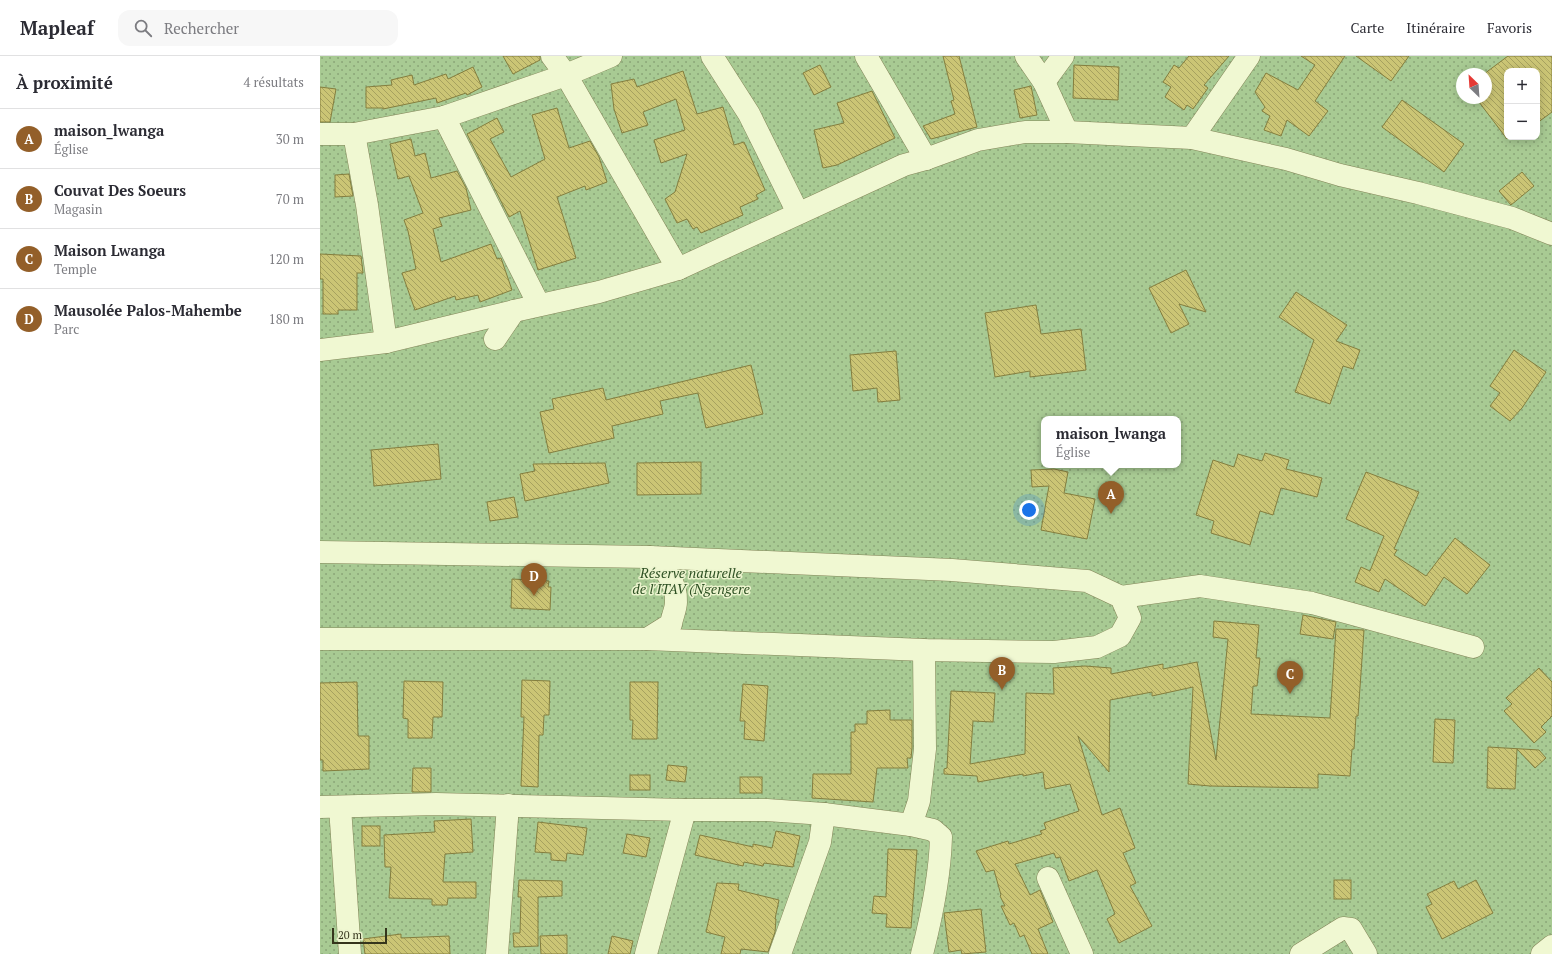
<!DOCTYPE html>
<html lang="fr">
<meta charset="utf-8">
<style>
:root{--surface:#fff;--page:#f7f7f7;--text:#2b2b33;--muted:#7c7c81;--line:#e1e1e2;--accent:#935f29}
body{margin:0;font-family:"PT Serif",serif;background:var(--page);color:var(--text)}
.controls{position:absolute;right:12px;top:12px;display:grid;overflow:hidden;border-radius:8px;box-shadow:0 2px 10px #0003}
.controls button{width:36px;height:36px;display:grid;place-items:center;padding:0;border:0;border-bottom:1px solid var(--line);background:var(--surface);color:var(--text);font:20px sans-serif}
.compass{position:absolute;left:1136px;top:12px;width:36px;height:36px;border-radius:50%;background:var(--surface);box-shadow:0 2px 10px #0003;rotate:335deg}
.scale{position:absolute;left:12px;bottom:10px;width:55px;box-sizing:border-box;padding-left:4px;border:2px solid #35351c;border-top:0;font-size:11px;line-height:14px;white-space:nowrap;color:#35351c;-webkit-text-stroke:3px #ecf4ce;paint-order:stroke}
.you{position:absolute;left:709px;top:454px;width:14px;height:14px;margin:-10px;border:3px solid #fff;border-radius:50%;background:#1a73e8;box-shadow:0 0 0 6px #1a73e833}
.badge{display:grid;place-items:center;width:26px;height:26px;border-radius:50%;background:var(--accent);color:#fff;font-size:13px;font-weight:700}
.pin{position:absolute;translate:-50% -33px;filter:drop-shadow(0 1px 2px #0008)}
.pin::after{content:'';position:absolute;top:21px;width:14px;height:12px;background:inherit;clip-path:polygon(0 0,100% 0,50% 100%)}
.popup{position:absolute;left:721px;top:360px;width:140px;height:52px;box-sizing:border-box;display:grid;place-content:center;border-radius:8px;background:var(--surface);filter:drop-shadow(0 1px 3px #0005);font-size:13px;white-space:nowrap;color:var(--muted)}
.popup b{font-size:15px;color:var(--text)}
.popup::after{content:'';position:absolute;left:50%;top:100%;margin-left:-8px;border:8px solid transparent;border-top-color:var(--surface)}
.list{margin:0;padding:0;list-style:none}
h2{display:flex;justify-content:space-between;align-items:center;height:52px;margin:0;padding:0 16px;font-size:17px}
h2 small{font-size:13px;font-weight:400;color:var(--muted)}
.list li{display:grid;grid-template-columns:26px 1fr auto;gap:12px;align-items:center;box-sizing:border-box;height:60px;padding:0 16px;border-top:1px solid var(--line)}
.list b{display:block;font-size:15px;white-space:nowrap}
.list p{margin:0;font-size:13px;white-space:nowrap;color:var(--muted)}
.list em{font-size:13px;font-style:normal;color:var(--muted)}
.icon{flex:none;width:22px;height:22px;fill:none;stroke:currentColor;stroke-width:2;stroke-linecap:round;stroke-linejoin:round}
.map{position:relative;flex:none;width:1232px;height:898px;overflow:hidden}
header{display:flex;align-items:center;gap:24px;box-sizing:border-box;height:56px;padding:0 20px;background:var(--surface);border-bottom:1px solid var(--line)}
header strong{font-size:19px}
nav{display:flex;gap:22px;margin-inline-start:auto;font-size:14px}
.search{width:280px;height:36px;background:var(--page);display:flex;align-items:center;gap:10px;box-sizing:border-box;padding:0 14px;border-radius:12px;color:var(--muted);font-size:15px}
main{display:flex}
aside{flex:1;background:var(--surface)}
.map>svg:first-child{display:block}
</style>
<header>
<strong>Mapleaf</strong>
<div class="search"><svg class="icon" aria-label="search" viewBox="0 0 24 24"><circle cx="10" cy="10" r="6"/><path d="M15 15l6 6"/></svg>Rechercher</div>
<nav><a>Carte</a><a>Itinéraire</a><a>Favoris</a></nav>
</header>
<main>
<aside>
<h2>À proximité<small>4 résultats</small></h2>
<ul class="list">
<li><span class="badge">A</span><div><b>maison_lwanga</b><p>Église</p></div><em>30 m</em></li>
<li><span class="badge">B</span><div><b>Couvat Des Soeurs</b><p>Magasin</p></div><em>70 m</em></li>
<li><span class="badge">C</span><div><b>Maison Lwanga</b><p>Temple</p></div><em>120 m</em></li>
<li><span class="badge">D</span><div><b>Mausolée Palos-Mahembe</b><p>Parc</p></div><em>180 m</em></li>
</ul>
</aside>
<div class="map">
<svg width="1232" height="898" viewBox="0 0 1232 898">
<defs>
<pattern id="green-dots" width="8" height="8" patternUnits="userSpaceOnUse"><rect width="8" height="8" fill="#a8ca93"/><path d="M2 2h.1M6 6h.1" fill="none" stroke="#8aa577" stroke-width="1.8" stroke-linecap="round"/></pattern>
<pattern id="building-back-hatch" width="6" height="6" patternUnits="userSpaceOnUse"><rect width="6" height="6" fill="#cbc575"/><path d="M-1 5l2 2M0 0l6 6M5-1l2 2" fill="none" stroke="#a6a15f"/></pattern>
</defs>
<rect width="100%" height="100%" fill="#e3edbf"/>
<path fill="url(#green-dots)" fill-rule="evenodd" d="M0 0H1232V898H0ZM1187 15H1217V81H1187ZM1142 18H1166V42H1142ZM724 363H858V409H724Z"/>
<g fill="url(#building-back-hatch)" stroke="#847e3e">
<path d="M183 0H220V4L193 18Z"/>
<path d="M623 0H639L657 71 611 83 603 70 635 58 631 45 634 44Z"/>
<path d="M869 0H909L884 29 888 32 873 53 867 49 864 54 845 41 851 31 843 26 854 9 859 12Z"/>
<path d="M981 0H1025L995 45 1008 55 989 80 967 64 961 80 944 74 950 60 942 55 945 51 935 36 946 17 978 34 995 9Z"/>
<path d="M1036 0H1089L1071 25Z"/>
<path d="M1188 0H1232V56L1217 67V15H1187V83L1156 42H1166V18H1164Z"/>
<path d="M500 9 511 31 494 39 483 17Z"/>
<path d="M754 9 799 11 798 44 753 42Z"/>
<path d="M153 11 162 31 147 39 146 37 117 47 116 42 63 53V52H46V31L72 29 71 24 92 19 94 29 126 18 128 23Z"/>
<path d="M363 15 377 58 403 51 414 89 424 86 445 134 436 139 438 143 420 151 423 159 381 177 377 171 373 173 367 163 357 167 345 143 355 136 367 98 341 107 334 84 365 74 356 43 323 56 328 69 302 77 294 53 291 28 314 23 317 31Z"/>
<path d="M711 30 717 59 700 62 694 34Z"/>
<path d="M0 31 16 33 10 66H0Z"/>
<path d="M552 35 575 82 517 109 503 112 494 74 524 67 517 47Z"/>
<path d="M1082 44 1144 88 1124 116 1062 71Z"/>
<path d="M237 52 249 92 270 85 279 101 287 126 266 134 265 130 237 141 256 202 218 214 200 155 189 161 147 78 177 62 184 76 170 83 191 121 225 103 212 59Z"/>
<path d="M91 83 95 100 105 97 111 122 137 115 146 132 151 154 119 162 122 170 113 173 121 206 171 188 177 203 181 202 192 234 160 246 158 239 136 244 135 240 95 254 82 217 96 213 88 175 84 164 103 157 89 120 78 123 70 88Z"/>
<path d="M1202 116 1214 130 1191 149 1179 135Z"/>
<path d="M29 118 33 140 15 141V119Z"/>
<path d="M0 198 41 200 43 217H37V254H18V258H3V223H0Z"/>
<path d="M866 214 886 256 859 248 869 268 851 277 829 232Z"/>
<path d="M976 236 1027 269 1016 285 1040 294 1033 313 1023 310 1010 348 975 336 994 284 959 261Z"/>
<path d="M716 249 721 278 761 273 766 314 710 321V315L675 321 665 257Z"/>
<path d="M1194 294 1226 316 1202 352 1190 365 1170 350 1180 337 1170 330Z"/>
<path d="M576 295 580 344 558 346 557 332 533 335 530 299Z"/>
<path d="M431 309 443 358 386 372 378 337 340 345 343 358 292 370 294 382 229 397 220 356 234 353 232 343 283 332 286 344Z"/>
<path d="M118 388 121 423 54 430 51 394Z"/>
<path d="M945 397 969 404 966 413 1002 422 997 441 961 432 953 459 940 455 930 489 891 477 894 465 876 459 893 404 914 411 918 398 942 405Z"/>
<path d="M381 406V438L317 439V407Z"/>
<path d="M285 407 289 427 205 445 200 418 215 415 213 408Z"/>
<path d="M734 413 748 416 744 437 775 443 767 483 721 474 729 430 712 431 711 414Z"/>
<path d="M1046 416 1099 436 1074 493 1077 494 1074 499 1106 520 1135 482 1170 509 1147 538 1124 521 1105 550 1065 523 1059 536 1035 526 1041 511 1050 515 1064 480 1026 463Z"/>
<path d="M194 441 198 461 170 465 167 446Z"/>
<path d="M192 523 229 525 228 531H231L230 554 191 552Z"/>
<path d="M983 559 1016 566 1013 583 980 578Z"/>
<path d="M894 565 939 569 936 602H940L937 630H933L931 658 1010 662 1016 573 1044 574 1038 660H1036L1034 693H1032L1030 720 998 718V732L890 730 868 728 873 631 832 640V636L790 644 789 716 758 680 782 759 800 752 815 792 803 797 816 827 810 830 832 870 799 887 787 863 795 858 777 814 749 825 740 801 736 802 734 797 695 808 710 839 720 834 733 866 718 873 728 898H712L704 879 700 881 694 867 690 869 681 850H685L680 840 681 839 674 814 666 816 656 795 688 785 689 788 722 778 720 775 726 773 724 767 759 755 750 728 725 733 723 716 703 720V718L658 726 657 720 624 718V713L627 712 631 635 675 637 673 666 653 665 650 708 705 698 706 637 734 638 733 612 765 610 791 612V618L843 608V613L877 606 896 704 908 583 893 581Z"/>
<path d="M1219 612 1232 626V660L1221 671 1226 676 1214 687 1184 655 1192 648 1186 642Z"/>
<path d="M202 624 230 625 229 659H224L223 679H219L218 731 201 730 204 661H201Z"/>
<path d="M84 625 123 626 122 661H113L112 682H88V663L83 662Z"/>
<path d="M37 626 38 680H49V713L3 715V704H0V627Z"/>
<path d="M310 626H338L337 683H312L313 664H310Z"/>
<path d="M423 628 448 630 444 685 424 683 425 665H420Z"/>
<path d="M570 654V664H592V692L591 702H587L588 712H557L553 746 492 742 493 718H531V676H535V668H547V655Z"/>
<path d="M1115 663 1135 664 1133 707 1113 706Z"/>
<path d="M1168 691 1219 694 1226 702 1215 712 1197 693 1195 733 1167 732Z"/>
<path d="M348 709 367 711 365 726 346 724Z"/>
<path d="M93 712H111V736H92Z"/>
<rect x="310" y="719" width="20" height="15"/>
<rect x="420" y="721" width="22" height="16"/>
<path d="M151 763 153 796 125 798 123 826H156V842H128L127 849H112V843L69 842 71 811H65L64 779 115 776 114 765Z"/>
<path d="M218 766 267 772 263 799 247 797 246 805 231 804V797L215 796Z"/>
<rect x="42" y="770" width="18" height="20"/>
<path d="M456 775 480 780 473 811 444 807 443 810 424 806 423 810 375 799 380 779 433 791V788L452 792Z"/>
<path d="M307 778 330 782 326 801 303 797Z"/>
<path d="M568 793 597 794 591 872 566 871 567 858 552 857 554 840 566 841Z"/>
<path d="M199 824 242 825V840L218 841V890L194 891 193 877H200L201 841H198Z"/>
<rect x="1014" y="824" width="17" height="19"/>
<path d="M1156 824 1173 857 1122 883 1106 851 1112 848 1107 838 1134 825 1138 833Z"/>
<path d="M397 827 419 828 418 834 459 844 455 863H456L455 876 448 896 421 893 420 898H401L405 881 386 876Z"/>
<path d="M661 853 666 896 642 898 641 894 629 896 624 857Z"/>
<path d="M81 878V882L129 880 130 898H45L43 883Z"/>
<path d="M247 879V898H221L220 880Z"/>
<path d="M292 880 313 885 310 898H288Z"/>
</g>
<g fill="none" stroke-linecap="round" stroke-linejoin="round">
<g stroke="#838558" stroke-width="23">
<g id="minor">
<path d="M232 0 246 19 358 213"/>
<path d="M392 0 429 58 478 157"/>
<path d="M546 0 606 103"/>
<path d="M706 0 724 26 747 76"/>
<path d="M724 26 743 0"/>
<path d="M124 61 219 249"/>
<path d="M0 78H34L124 61 246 19 291 0"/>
<path d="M34 78 47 149 66 286"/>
<path d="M872 82 929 0"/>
<path d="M175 283 194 255"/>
<path d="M0 294 66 286 194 255 279 236 358 213 584 109 606 103 658 84 705 76H747L872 82 966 103 1020 119 1098 137 1192 162 1232 178"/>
<path d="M0 496 330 501 632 514 767 525 801 541 810 562 800 580 777 591 734 596 604 594 327 583H0"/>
<path d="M801 541 880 530 992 547 1153 591"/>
<path d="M327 583 351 568C352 561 356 553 356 546 357 526 345 513 330 501"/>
<path d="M0 751 116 748 365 754H447L504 758 591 769 613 774 621 781C620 821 612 859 602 898"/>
<path d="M20 751 30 898"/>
<path d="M591 769 599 745 605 693 604 594"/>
<path d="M728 822 762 898"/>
<path d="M177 898 188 749"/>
<path d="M326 898 365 754"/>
<path d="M460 898 500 786 504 758"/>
<path d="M981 898 1023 872 1031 873 1046 898"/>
<path d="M1222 898 1232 890"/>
</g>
</g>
<use href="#minor" stroke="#f0f8d2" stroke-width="22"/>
</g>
<g text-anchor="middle" stroke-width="3" stroke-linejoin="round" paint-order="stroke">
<g font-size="14" font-style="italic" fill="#2e5123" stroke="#ecf4ce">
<text x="371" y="522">Réserve naturelle<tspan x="371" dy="16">de l'ITAV (Ngengere</tspan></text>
</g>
</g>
</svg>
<div class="controls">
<button>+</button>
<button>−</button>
</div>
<svg class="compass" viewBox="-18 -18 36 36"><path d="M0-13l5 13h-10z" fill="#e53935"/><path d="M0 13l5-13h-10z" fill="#7c7c81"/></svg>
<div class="scale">20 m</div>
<div class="you"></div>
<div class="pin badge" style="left:791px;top:458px">A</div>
<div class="popup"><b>maison_lwanga</b>Église</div>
<div class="pin badge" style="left:682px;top:634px">B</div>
<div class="pin badge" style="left:970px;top:638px">C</div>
<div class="pin badge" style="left:214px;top:540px">D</div>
</div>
</main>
